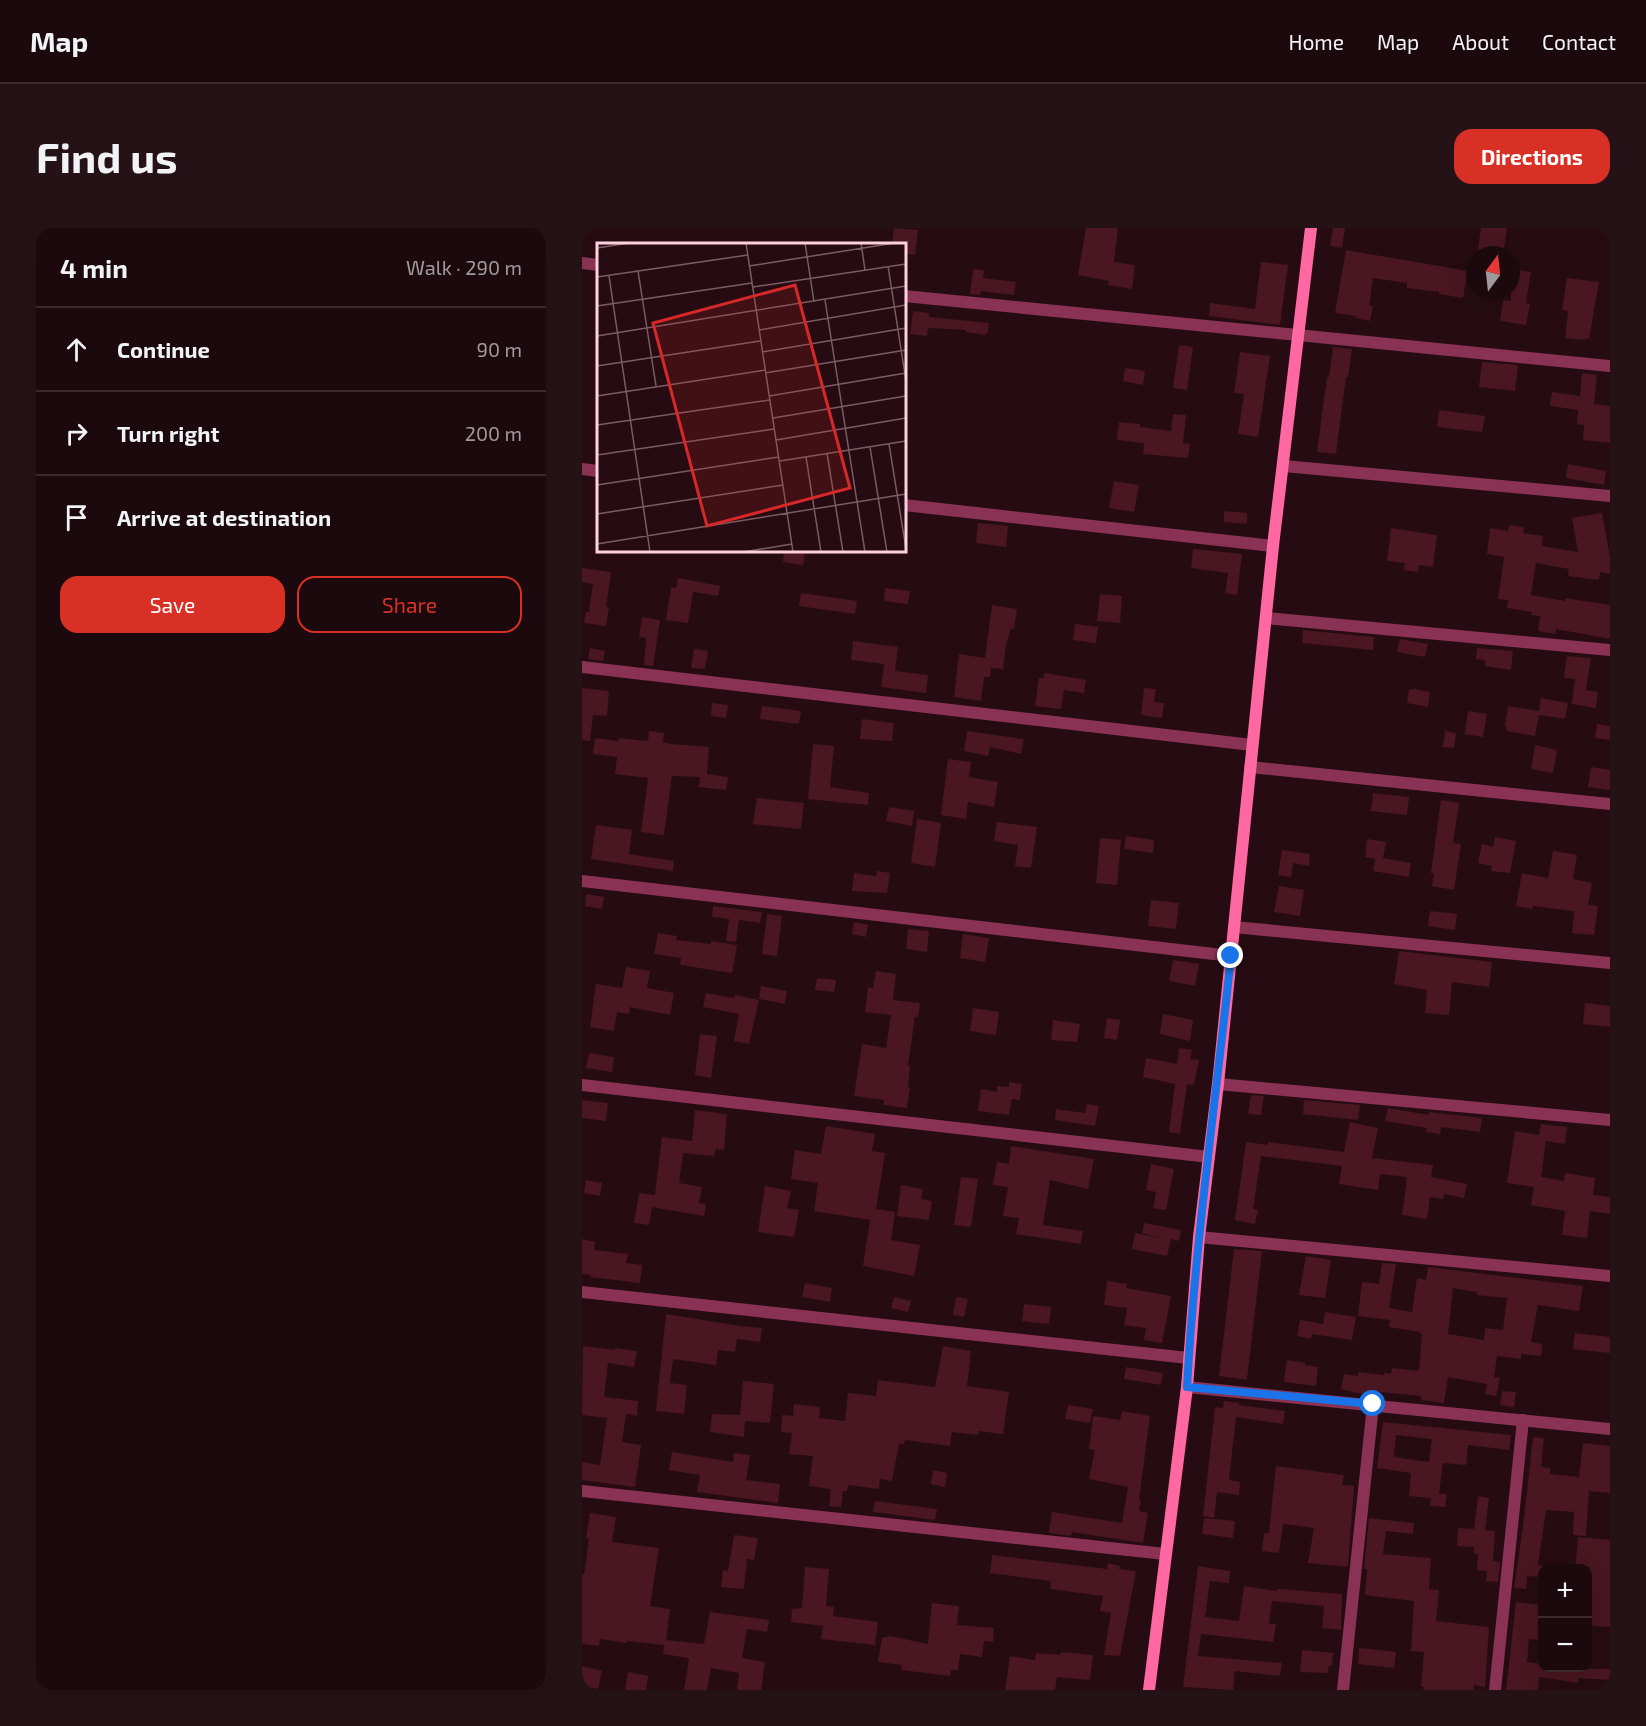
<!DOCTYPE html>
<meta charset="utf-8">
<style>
:root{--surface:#1c090e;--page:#251217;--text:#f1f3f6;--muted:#a09a9e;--line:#3a2a2e;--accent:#d93025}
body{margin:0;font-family:"Exo 2",sans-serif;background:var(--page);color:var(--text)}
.controls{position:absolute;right:18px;bottom:18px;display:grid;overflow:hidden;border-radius:12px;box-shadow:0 6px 24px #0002}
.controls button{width:54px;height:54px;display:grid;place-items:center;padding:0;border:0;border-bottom:2px solid var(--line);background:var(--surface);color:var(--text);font:30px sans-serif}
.compass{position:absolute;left:884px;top:18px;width:54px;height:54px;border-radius:50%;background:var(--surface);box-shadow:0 6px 24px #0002;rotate:15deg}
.stop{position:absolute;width:18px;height:18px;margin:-14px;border:4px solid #1a73e8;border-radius:50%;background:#fff}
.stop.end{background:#1a73e8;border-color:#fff;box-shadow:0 2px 6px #0008}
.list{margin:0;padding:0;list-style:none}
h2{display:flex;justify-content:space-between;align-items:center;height:78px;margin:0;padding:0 24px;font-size:26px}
h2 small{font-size:20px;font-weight:400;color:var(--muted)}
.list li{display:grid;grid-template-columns:39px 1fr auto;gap:18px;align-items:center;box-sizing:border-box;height:84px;padding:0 24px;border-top:2px solid var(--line)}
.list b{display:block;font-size:22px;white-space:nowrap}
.list em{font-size:20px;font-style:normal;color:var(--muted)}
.actions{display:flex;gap:12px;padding:18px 24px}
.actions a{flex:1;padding:14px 0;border:2px solid var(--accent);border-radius:18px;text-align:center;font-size:21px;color:var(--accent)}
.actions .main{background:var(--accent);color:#fff}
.icon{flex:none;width:33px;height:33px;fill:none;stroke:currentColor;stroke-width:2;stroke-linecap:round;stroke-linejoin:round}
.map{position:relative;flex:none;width:1028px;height:1462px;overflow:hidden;border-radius:18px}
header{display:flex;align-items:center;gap:36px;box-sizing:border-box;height:84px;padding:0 30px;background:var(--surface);border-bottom:2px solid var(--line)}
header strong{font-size:28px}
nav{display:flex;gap:33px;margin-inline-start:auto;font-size:21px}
.intro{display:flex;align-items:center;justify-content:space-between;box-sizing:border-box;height:144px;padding:0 36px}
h1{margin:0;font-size:42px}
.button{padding:15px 27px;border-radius:18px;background:var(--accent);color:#fff;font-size:21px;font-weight:700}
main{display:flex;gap:36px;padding:0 36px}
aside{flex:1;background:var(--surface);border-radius:18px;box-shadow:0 6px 24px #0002}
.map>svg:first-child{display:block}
</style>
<header>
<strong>Map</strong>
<nav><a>Home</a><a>Map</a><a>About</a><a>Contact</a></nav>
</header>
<div class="intro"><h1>Find us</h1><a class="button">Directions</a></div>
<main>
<aside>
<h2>4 min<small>Walk · 290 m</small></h2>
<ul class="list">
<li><svg class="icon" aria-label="ahead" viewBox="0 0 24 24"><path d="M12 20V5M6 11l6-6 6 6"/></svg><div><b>Continue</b></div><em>90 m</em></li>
<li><svg class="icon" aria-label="right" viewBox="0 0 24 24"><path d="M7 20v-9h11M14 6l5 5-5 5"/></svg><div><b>Turn right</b></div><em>200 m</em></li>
<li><svg class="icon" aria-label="arrive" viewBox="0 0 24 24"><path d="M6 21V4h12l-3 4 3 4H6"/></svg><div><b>Arrive at destination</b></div></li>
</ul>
<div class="actions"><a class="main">Save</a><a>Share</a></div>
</aside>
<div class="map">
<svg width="1028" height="1462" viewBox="0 0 1028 1462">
<rect width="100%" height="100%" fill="#260c12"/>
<g fill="#491621" fill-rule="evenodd">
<path d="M312 0 336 2 333 27 322 25V16H310Z"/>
<path d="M504 0H536L532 34 553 37 550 61 526 57 527 53 496 47Z"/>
<path d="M751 0H763L760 20 748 18Z"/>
<path d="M899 0H925L921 27H895Z"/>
<path d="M764 22 886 43 881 70 857 66V64L825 60V55L791 50 787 78H791L788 93 773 90 774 88 753 85Z"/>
<path d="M679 34 706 37 698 97 627 88 628 75 673 81Z"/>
<path d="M391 41 402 42 401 50 434 54 432 67 399 63 398 67 388 66Z"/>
<path d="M929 41 949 44 944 75 948 76 944 97 918 93 921 72 929 73Z"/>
<path d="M985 50 1017 54 1007 111 1004 110 1003 112 983 110 986 83 980 82Z"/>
<path d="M331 83 347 85V89L407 95 406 103 404 107 384 104V102L346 100 345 108 328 106Z"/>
<path d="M597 117 611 119 605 162 591 160Z"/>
<path d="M751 119 770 121 766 149H764L754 226 735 224 745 149H747Z"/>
<path d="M658 124 688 128 676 209 656 206 662 166 652 165Z"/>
<path d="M900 134 936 137 933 163 897 159Z"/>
<path d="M543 140 563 143 561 157 541 153Z"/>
<path d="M1000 145 1015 147 1012 176 1028 178V215L1001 212 1002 197 995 196 996 182 968 178 970 164 998 168Z"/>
<path d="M857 182 903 188 900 204 855 199Z"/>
<path d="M591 186 604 187 601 215 608 216 606 230 561 226 562 215 535 212 537 194 558 196V199L589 203Z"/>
<path d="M986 236 1024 243 1022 257 984 250Z"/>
<path d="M532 253 557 257 552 284 527 280Z"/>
<path d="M642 283 665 285V296L642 294Z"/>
<path d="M1020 285 1028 329V346L1018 344 1017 352 986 348 987 341 954 335 949 367 983 373V370L1028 377V411L974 401 973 406 956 403 958 388 949 387 950 384 925 380 926 372 916 371 922 329 905 326 908 300 926 303 927 297 942 299 941 305 961 308 960 318 996 324 990 290Z"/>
<path d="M396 295 426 298 424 319 394 315Z"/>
<path d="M809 300 855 307 851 339 837 337 836 344 822 342 823 335 805 333Z"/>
<path d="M611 321 660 326 655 367 643 365 646 345 609 340Z"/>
<path d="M202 322 223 324 221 337 201 334Z"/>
<path d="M0 340 29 344 24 379H27L24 398 2 395 4 384H7L11 356 0 354Z"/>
<path d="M96 350 138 358 136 368 111 364 106 395 84 392 89 359 94 360Z"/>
<path d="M303 360 328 363 326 376 302 373Z"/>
<path d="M219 365 275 373 273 386 217 378Z"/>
<path d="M518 366 540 368 538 395 515 393Z"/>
<path d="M410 377 435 381 432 401 429 400 424 417 421 441 409 440 408 449H402L399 473 372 469 377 426 403 430Z"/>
<path d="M60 389 78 392 71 438 62 437 64 410 57 409Z"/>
<path d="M493 396 516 399 514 415 491 412Z"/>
<path d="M721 402 792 409 791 422 720 415Z"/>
<path d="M818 411 846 416 843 429 815 424Z"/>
<path d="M271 413 316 419 313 443 346 447 344 465 299 459 302 436 269 432Z"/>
<path d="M8 420 23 423 21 433 6 431Z"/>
<path d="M895 420 931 423 929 442 903 438V432L894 431Z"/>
<path d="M112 421 126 423 123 441 109 440Z"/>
<path d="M985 428 1009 430 1004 462 1016 464 1014 480 990 476 993 451 982 450Z"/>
<path d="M462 445 504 452 502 465 482 462 479 481 453 478 457 450H462Z"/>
<path d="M0 460 27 463 25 488 11 487 8 513 0 512Z"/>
<path d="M562 460 574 461 572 474 582 475 580 490 559 487Z"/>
<path d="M832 461 848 464 846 479 825 475 827 462Z"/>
<path d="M959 470 986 475 983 491 957 487 953 508 925 503V499L923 498 926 478 957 483Z"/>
<path d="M130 475 146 477 144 490 129 488Z"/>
<path d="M180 478 219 483 217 496 178 491Z"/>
<path d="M886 483 905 486 901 509 883 506Z"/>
<path d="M280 491 312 495 310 513 278 511Z"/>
<path d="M1015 496 1028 498V512L1013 510Z"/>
<path d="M67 503 82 505 81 514 89 516 127 519 125 546 146 549 144 562 117 559 118 549 90 548 82 607 59 604 66 550 33 546 35 529 11 526 13 510 36 513 37 510 66 513Z"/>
<path d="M385 503 442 511 439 526 408 519 406 528 382 523Z"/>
<path d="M863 503 874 505 872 520 861 519Z"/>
<path d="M231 516 252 518 248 559 287 565 286 577 226 571Z"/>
<path d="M953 517 975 522 971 545 949 541Z"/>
<path d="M366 531 389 534 387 549 416 554 412 579 386 574 384 591 359 587Z"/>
<path d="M1009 539 1028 542V562L1006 559Z"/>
<path d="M791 565 827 569 825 587 789 583Z"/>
<path d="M175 570 222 575 219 601 171 596Z"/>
<path d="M859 572 877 575 871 615 879 616 872 662 850 658 852 646 849 645Z"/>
<path d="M307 579 332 583 330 598 304 593Z"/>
<path d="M335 591 359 595 353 639 329 635Z"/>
<path d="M415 594 455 599 449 640 433 638 436 617 412 613Z"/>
<path d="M14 597 50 602 47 626 92 633 91 643 9 631Z"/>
<path d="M544 608 572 612 571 625 542 621Z"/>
<path d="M913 609 934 613 928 645 909 643 910 638 896 635 900 616 911 619Z"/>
<path d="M518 610 539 612 535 657 514 655Z"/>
<path d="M785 611 804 614 801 630 829 635 827 649 791 643 793 631 783 629Z"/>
<path d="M700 622 728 626 727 638 711 635 709 649 696 647Z"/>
<path d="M971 623 995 627 991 651 1010 655 1006 677 1016 678 1012 707 990 705 992 683 951 678 950 681 934 678 940 645 966 650Z"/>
<path d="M295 643 308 645 305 665 270 663 272 645 294 648Z"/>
<path d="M697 658 722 662 718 688 692 684Z"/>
<path d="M4 666 22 669 20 681 3 678Z"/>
<path d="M569 672 597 675 594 701 566 698Z"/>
<path d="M131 678 180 684 178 695 157 692 154 714 144 713 147 691 130 689Z"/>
<path d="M848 683 875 686 873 702 846 698Z"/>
<path d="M185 686 200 688 195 728 180 726Z"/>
<path d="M272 694 286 697 284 709 270 706Z"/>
<path d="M326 701 347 703 345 724 324 721Z"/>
<path d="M76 705 95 708 94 712 129 716V713L155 717 150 745 98 737 99 730 72 726Z"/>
<path d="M381 706 407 710 403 734 378 730Z"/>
<path d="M817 723 910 734 907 759 870 754 867 787 843 785 845 762 812 756Z"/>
<path d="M591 732 617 736 613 758 587 753Z"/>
<path d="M44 739 68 743 65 760 92 765 88 787 48 779 47 786 35 784 32 803 8 799 14 756 40 760Z"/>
<path d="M294 743 314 746 311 772 338 775 336 789H333L326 837 328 838 326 860H328L325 880 301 877 302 872 272 868 280 816 304 820 309 787 283 784 286 759 291 760Z"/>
<path d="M235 750 254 752 252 764 233 762Z"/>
<path d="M179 758 205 763 203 776 177 771Z"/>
<path d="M124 765 152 770 153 767 177 772 167 816 152 813 157 786 121 779Z"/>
<path d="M1003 775 1028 778V799L1001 796Z"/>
<path d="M391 780 417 784 414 807 388 803Z"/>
<path d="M581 786 611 792 608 813 578 806Z"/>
<path d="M525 790 538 792 535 812 522 810Z"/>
<path d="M471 792 498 796 495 814 469 812Z"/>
<path d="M118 806 135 808 129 850 113 847Z"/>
<path d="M597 820 610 822 608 831 617 832 612 857 605 856 598 906 587 904 593 856 561 849 564 830 595 836Z"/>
<path d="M7 825 32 829 30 844 4 840Z"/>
<path d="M427 854 440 856 438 872 430 871 427 887 396 883 399 861 415 864V858L427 859Z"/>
<path d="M669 867 682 868 679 887 666 886Z"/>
<path d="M0 872 26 875 24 893 0 890Z"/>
<path d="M722 872 778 877 776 892 721 886Z"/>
<path d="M505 876 517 878 513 898 473 892 474 881 503 885Z"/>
<path d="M806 880 847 887V884L900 890 898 904 859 899 858 906 844 904 845 900 803 893Z"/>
<path d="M113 882 145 886 142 922 134 921 132 928 101 925 97 955 120 959 117 975 124 976 122 988 70 979 67 997 52 995 57 965 73 967 80 909 110 913Z"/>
<path d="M768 894 796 900 790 930 851 937 849 949 885 956 882 970 862 966 861 971 848 969 845 991 820 987 825 949 798 946 796 962 757 956 760 938 679 928 671 981 676 982 673 996 653 992 664 914 686 917V914L762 924Z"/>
<path d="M959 896 985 899 983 916 964 913 959 949 982 953 983 945 1013 950 1011 967 1028 969V986L1008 983 1005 1010 980 1007 983 983 949 977 952 959 925 955 933 903 957 907Z"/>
<path d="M244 898 293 906 290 923 303 925 294 981 313 984 309 1012 338 1017 332 1048 281 1038 288 992 232 983 236 955 209 951 213 922 239 926Z"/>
<path d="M429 918 512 931 506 961 468 952 461 997 501 1003 499 1016 434 1006 437 990 421 988 426 959 411 957 415 934 427 936Z"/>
<path d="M569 936 592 941 584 982 571 980 574 964 564 962Z"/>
<path d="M379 949 396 951 389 999 372 997Z"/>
<path d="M4 952 20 955 18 968 2 965Z"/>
<path d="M319 957 341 961 339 971 350 973 347 992 315 988Z"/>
<path d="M183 958 209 963 205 980 217 982 212 1009 176 1004Z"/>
<path d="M562 995 599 1002 597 1013 589 1011 585 1028 550 1021 553 1005 578 1010 560 1005Z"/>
<path d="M0 1011 13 1014 12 1022 46 1026 44 1035 60 1037 58 1055 8 1049 9 1047 0 1046Z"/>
<path d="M652 1021 680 1023 665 1152 637 1148Z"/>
<path d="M724 1028 749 1032 743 1070 717 1067Z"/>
<path d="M800 1035 814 1036 807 1080 830 1084 835 1050 844 1052 846 1039 1001 1058 997 1083 956 1077 949 1114 960 1116 959 1128 939 1126V1131L915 1128 912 1149 918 1150 914 1168 903 1166 905 1156 866 1149 862 1175 839 1172V1168L798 1164V1167L775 1165 759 1161 762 1146 776 1148V1144L802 1147V1145L809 1146 810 1140 837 1143 840 1106H838V1104L807 1099 808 1092 776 1088 780 1054 797 1056ZM871 1060 895 1064V1067L925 1070 921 1102 903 1100 902 1112 866 1106Z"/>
<path d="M525 1053 545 1056 544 1060 589 1068 580 1115 562 1112 564 1100 542 1097 545 1080 522 1077Z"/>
<path d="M223 1055 250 1060 248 1074 220 1069Z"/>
<path d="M312 1069 329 1073 326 1084 309 1080Z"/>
<path d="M374 1069 386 1071 382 1089 371 1087Z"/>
<path d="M442 1076 469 1079 467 1096 440 1093Z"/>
<path d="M743 1084 774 1089 770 1112 730 1106 729 1111 715 1108 718 1092 741 1096Z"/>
<path d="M84 1086 158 1098 180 1100 178 1114 155 1111 153 1124 136 1122 134 1137 91 1131 88 1155 105 1157 102 1186 74 1183Z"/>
<path d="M993 1105 1028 1109V1125L991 1121Z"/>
<path d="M1 1118 33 1122V1120L55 1123 52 1139 26 1135 22 1169 56 1173 55 1188 44 1186 40 1214 59 1217 53 1259 0 1252V1234L18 1237 25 1190 0 1187Z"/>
<path d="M361 1118 389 1123 385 1158 427 1164 421 1206 397 1203 396 1207 370 1204 368 1218 323 1212 322 1216H317L310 1253 298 1251 297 1261 266 1257 265 1263H261L259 1279 247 1278 249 1261 227 1258 231 1228 207 1226 210 1205 199 1204 200 1187 211 1188 212 1176 238 1179 237 1190 263 1193 266 1165 294 1168 296 1152 353 1159Z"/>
<path d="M705 1132 724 1135 723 1137 736 1139 734 1158 702 1154Z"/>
<path d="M544 1139 581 1145 579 1157 542 1151Z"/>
<path d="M161 1153 192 1156 188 1195 163 1193 162 1209 128 1204 130 1186 158 1187Z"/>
<path d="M920 1163 934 1164 932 1179 918 1177Z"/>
<path d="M642 1173 657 1175 656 1177 703 1183 701 1196 654 1189 647 1252 658 1254 657 1267 635 1264 632 1290 621 1288 633 1179 641 1180Z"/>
<path d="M486 1177 511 1181 508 1195 483 1191Z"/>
<path d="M540 1183 568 1188 557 1272 559 1273 557 1283 566 1285 561 1315 490 1304 489 1308 467 1305 470 1284 540 1295 546 1259 507 1251 513 1222 507 1221 511 1188 538 1192Z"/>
<path d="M801 1194 929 1207 927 1222 886 1217 884 1237 861 1235 857 1266H865L863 1279 848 1278 849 1270 827 1268 829 1245 795 1240ZM814 1207 850 1211 847 1234 812 1229Z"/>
<path d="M951 1209 962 1210 959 1239 968 1240V1246L997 1249 1001 1215 1028 1218V1265L1007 1263 1004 1308 991 1307 992 1284 964 1282 956 1337 960 1338V1349L945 1348 944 1361 932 1360 941 1299Z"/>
<path d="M90 1224 151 1234 152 1225 168 1227 164 1252 198 1256 196 1275 115 1264 118 1247 87 1242Z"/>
<path d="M694 1238 762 1247 760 1257 772 1258 766 1339 726 1335 732 1300 701 1296 697 1325 680 1323 682 1305H687Z"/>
<path d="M351 1242 365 1245 363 1259 349 1256Z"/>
<path d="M896 1268 907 1270 903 1302 913 1303 911 1333 918 1334 916 1354 904 1353 905 1343 895 1342 896 1326H892V1319L875 1318 876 1300 892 1301Z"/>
<path d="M293 1273 355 1281 353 1292 291 1284Z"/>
<path d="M8 1285 34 1289 30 1314 77 1320 68 1378 88 1381 84 1412 122 1416 128 1384 187 1392 185 1404 165 1401 160 1430 183 1434 179 1462H155L157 1445 129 1440 125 1462H102L107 1432 106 1430 81 1426 82 1417 45 1413V1415L18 1411 17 1418 0 1416V1346L2 1347 7 1311 4 1310Z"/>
<path d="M622 1290 653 1293 651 1310 620 1306Z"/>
<path d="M787 1290 832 1295 831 1306 804 1303 801 1326 849 1330 847 1361 857 1362 854 1393 907 1399 903 1459 892 1457V1462H841L842 1459H839L842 1424 829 1423 832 1373 783 1367 785 1341H782Z"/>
<path d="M152 1307 176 1310 172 1332 165 1331 162 1361 139 1359 141 1342 146 1343Z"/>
<path d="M996 1309 1028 1312V1399L1005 1397V1341H993Z"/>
<path d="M410 1327 525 1341 526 1335 538 1338 537 1341 554 1343 538 1428 522 1427 529 1385 518 1383 521 1368 468 1361 469 1353 408 1345Z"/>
<path d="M616 1338 648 1343 647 1355 628 1353 623 1389 657 1393 662 1358 695 1363 696 1361 760 1366 759 1402 740 1400 742 1378 690 1373 687 1396H694L691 1414 619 1406 616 1428 700 1435 698 1448 653 1443 651 1462 601 1459Z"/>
<path d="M223 1339 247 1341 244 1378 252 1379 251 1388 296 1394 293 1417 239 1411 241 1398 209 1394 210 1381 220 1380Z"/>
<path d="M934 1374 960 1377V1412L947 1411 945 1434 960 1436V1440L1028 1441V1452L996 1450V1455L957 1449 956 1462H924Z"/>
<path d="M350 1375 377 1378 375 1397 412 1400 411 1414 402 1413 400 1429 378 1426 376 1442H369L368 1448 319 1442 320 1437 296 1434 300 1410 308 1408 346 1416Z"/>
<path d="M777 1420 814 1424 812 1440 776 1436Z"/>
<path d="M720 1422 751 1425 750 1438 747 1437 746 1445 718 1444Z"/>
<path d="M479 1424 511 1427 508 1452 475 1449 473 1462H423L428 1428 453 1432 454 1425 478 1427Z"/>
<path d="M0 1438 20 1443 16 1461 0 1458Z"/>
<path d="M46 1444 66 1448 64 1462H43Z"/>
</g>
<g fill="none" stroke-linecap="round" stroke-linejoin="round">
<g stroke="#893253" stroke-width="12">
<path d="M0 35 16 37"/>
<path d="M322 68 1028 138"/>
<path d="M702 238 1028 268"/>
<path d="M0 241 16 243"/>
<path d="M322 277 691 318"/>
<path d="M684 390 1028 422"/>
<path d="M0 439 670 517"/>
<path d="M668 539 1028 576"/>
<path d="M0 653 649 728"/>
<path d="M652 699 1028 735"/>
<path d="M636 856 1028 892"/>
<path d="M0 857 627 929"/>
<path d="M617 1009 1028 1048"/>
<path d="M0 1064 606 1130"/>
<path d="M605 1159 1028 1201"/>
<path d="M0 1263 583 1326"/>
<path d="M761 1462 791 1177"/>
<path d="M913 1462 941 1192"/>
</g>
<path stroke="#ff68a2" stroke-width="12" d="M567 1462 605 1159 617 1009 636 856 691 318 729 0"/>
</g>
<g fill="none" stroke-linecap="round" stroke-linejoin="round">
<path stroke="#1a73e8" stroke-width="8" d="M649 728C634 872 613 1015 605 1159L791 1176"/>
</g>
<g transform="translate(15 15)">
<rect width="309" height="309" fill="#260c12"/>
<path fill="none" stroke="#7d5b64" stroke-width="1.5" d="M149 0 196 309M208 0 217 59M264 0 268 27M0 5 32 0M152 23 298 0M291 23 309 138M41 28 59 143M12 33 53 309M0 34 151 12M156 44 309 21M228 57 268 309M0 63 155 40M162 87 309 62M0 93 309 43M165 109 309 85M0 123 163 98M168 130 309 107M0 153 168 127M172 153 309 130M176 175 309 153M0 182 173 157M179 197 309 175M292 201 309 306M273 204 290 309M230 210 246 309M0 212 177 186M209 214 224 309M183 218 309 198M0 242 182 214M0 271 186 242M0 301 309 251M146 309 195 301"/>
<path fill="#d62828" fill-opacity="0.15" stroke="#d62828" stroke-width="3" d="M198 42 253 245 110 283 56 80Z"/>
<rect width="309" height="309" fill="none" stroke="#ffd1de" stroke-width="3"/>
</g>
</svg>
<div class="controls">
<button>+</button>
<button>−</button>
</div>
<svg class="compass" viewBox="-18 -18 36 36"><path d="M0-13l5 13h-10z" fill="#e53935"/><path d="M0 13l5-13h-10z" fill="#a09a9e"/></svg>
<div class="stop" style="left:791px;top:1176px"></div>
<div class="stop end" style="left:649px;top:728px"></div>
</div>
</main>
